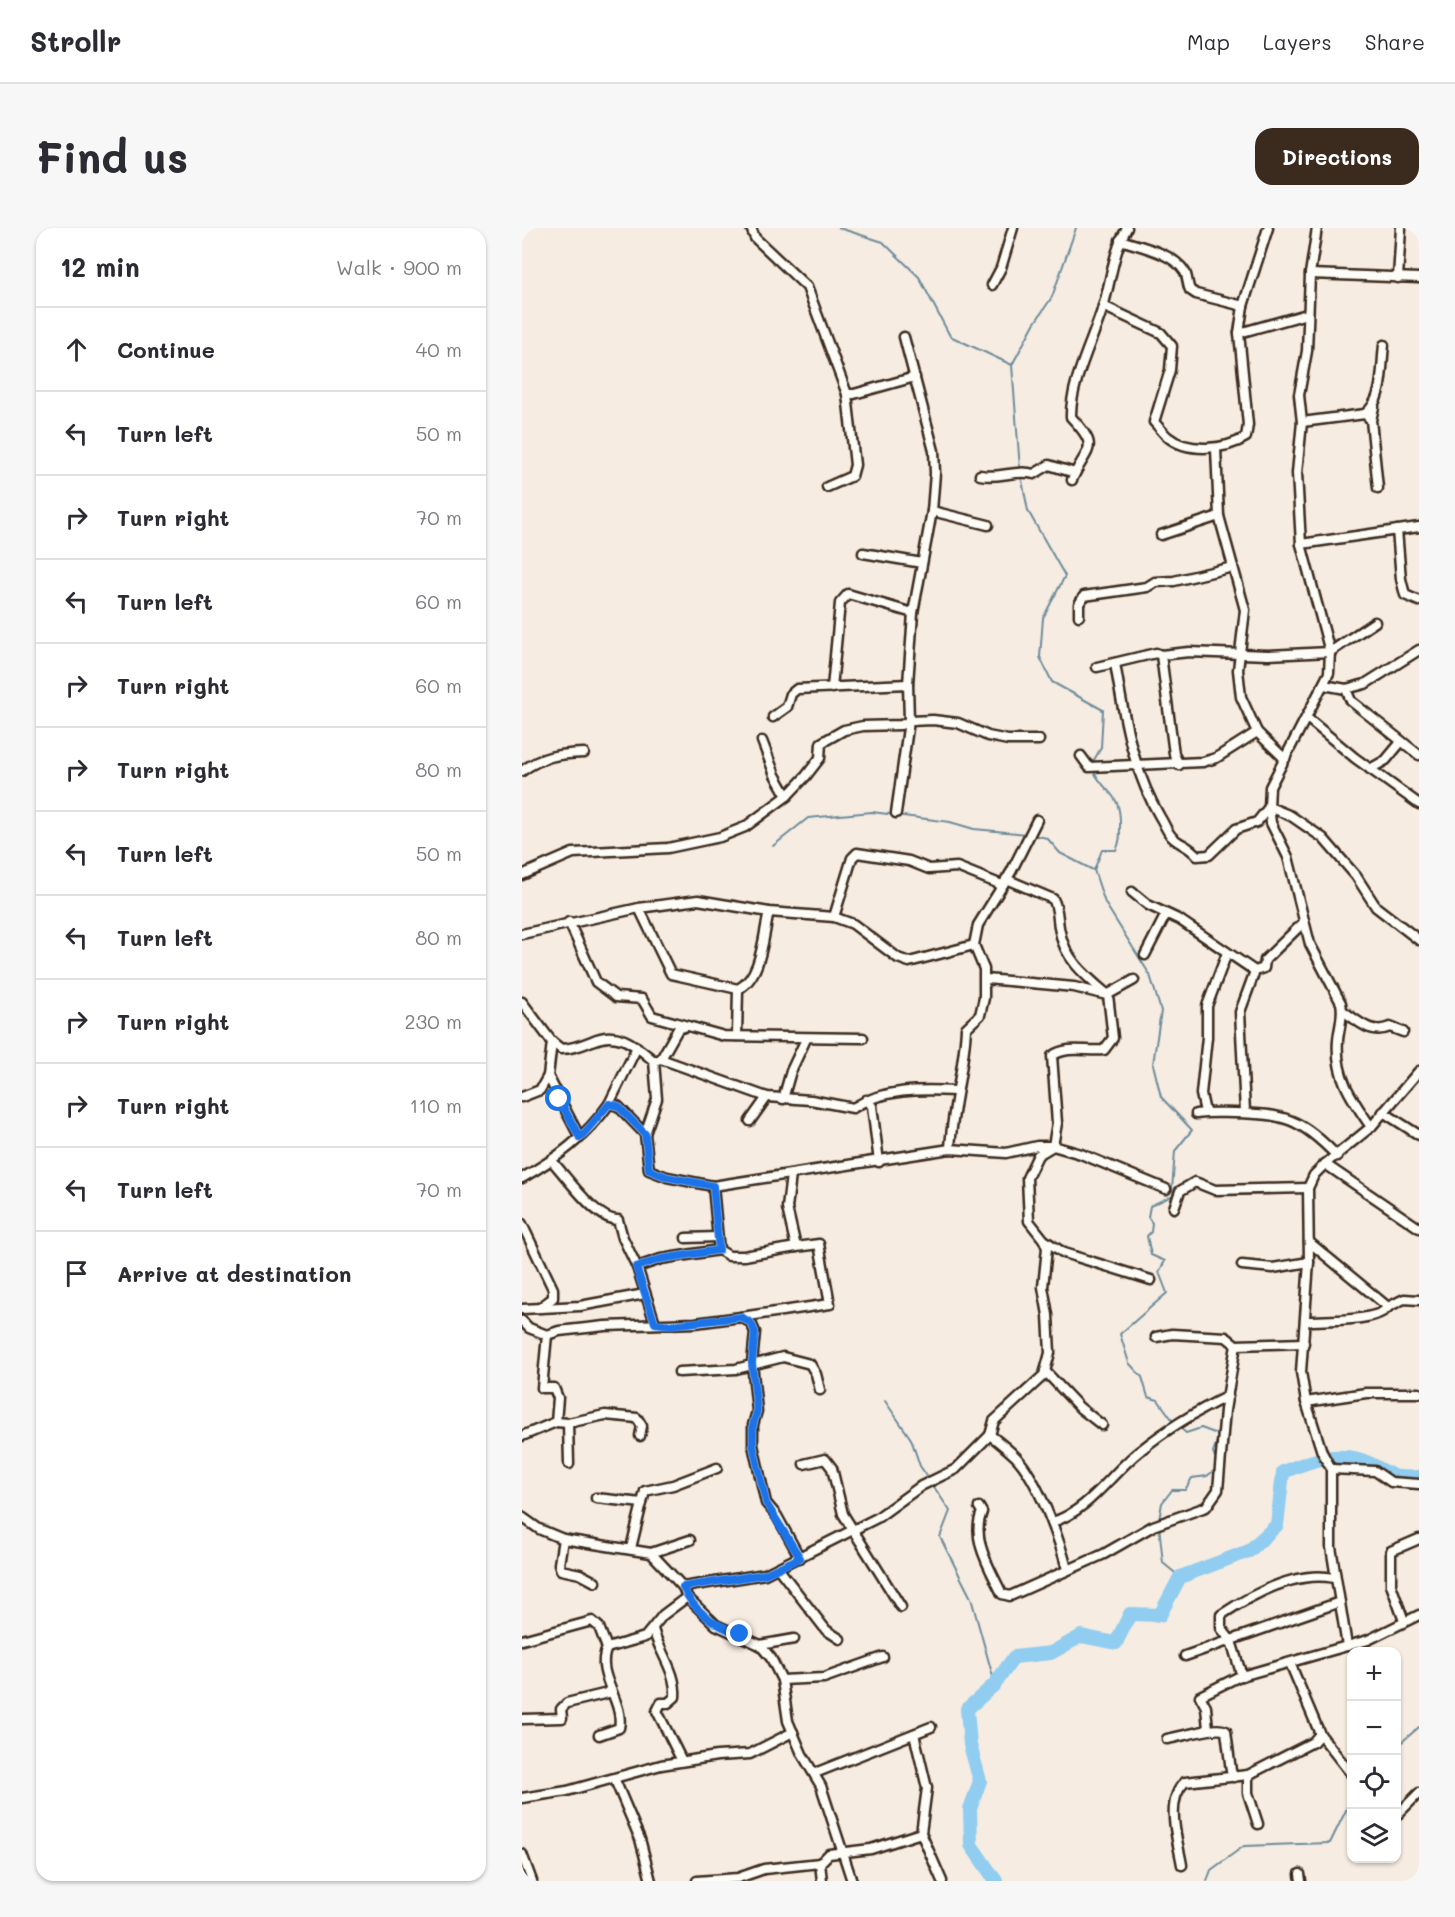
<!DOCTYPE html>
<meta charset="utf-8">
<style>
:root{--surface:#fff;--page:#f7f7f7;--text:#2b2b33;--muted:#7c7c81;--line:#e1e1e2;--accent:#3b2a1e}
body{margin:0;font-family:Mali,sans-serif;background:var(--page);color:var(--text)}
.controls{position:absolute;right:18px;bottom:18px;display:grid;overflow:hidden;border-radius:12px;box-shadow:0 2px 4px #0004}
.controls button{width:54px;height:54px;display:grid;place-items:center;padding:0;border:0;border-bottom:2px solid var(--line);background:var(--surface);color:var(--text);font:30px sans-serif}
.stop{position:absolute;width:18px;height:18px;margin:-14px;border:4px solid #1a73e8;border-radius:50%;background:#fff}
.stop.end{background:#1a73e8;border-color:#fff;box-shadow:0 2px 6px #0008}
.list{margin:0;padding:0;list-style:none}
h2{display:flex;justify-content:space-between;align-items:center;height:78px;margin:0;padding:0 24px;font-size:26px}
h2 small{font-size:20px;font-weight:400;color:var(--muted)}
.list li{display:grid;grid-template-columns:39px 1fr auto;gap:18px;align-items:center;box-sizing:border-box;height:84px;padding:0 24px;border-top:2px solid var(--line)}
.list b{display:block;font-size:22px;white-space:nowrap}
.list em{font-size:20px;font-style:normal;color:var(--muted)}
.icon{flex:none;width:33px;height:33px;fill:none;stroke:currentColor;stroke-width:2;stroke-linecap:round;stroke-linejoin:round}
.map{position:relative;flex:none;width:897px;height:1653px;overflow:hidden;border-radius:18px}
header{display:flex;align-items:center;gap:36px;box-sizing:border-box;height:84px;padding:0 30px;background:var(--surface);border-bottom:2px solid var(--line)}
header strong{font-size:28px}
nav{display:flex;gap:33px;margin-inline-start:auto;font-size:21px}
.intro{display:flex;align-items:center;justify-content:space-between;box-sizing:border-box;height:144px;padding:0 36px}
h1{margin:0;font-size:42px}
.button{padding:15px 27px;border-radius:18px;background:var(--accent);color:#fff;font-size:21px;font-weight:700}
main{display:flex;gap:36px;padding:0 36px}
aside{flex:1;background:var(--surface);border-radius:18px;box-shadow:0 2px 4px #0004}
.map>svg:first-child{display:block}
</style>
<header>
<strong>Strollr</strong>
<nav><a>Map</a><a>Layers</a><a>Share</a></nav>
</header>
<div class="intro"><h1>Find us</h1><a class="button">Directions</a></div>
<main>
<aside>
<h2>12 min<small>Walk · 900 m</small></h2>
<ul class="list">
<li><svg class="icon" aria-label="ahead" viewBox="0 0 24 24"><path d="M12 20V5M6 11l6-6 6 6"/></svg><div><b>Continue</b></div><em>40 m</em></li>
<li><svg class="icon" aria-label="left" viewBox="0 0 24 24"><path d="M17 20v-9H6M10 6l-5 5 5 5"/></svg><div><b>Turn left</b></div><em>50 m</em></li>
<li><svg class="icon" aria-label="right" viewBox="0 0 24 24"><path d="M7 20v-9h11M14 6l5 5-5 5"/></svg><div><b>Turn right</b></div><em>70 m</em></li>
<li><svg class="icon" aria-label="left" viewBox="0 0 24 24"><path d="M17 20v-9H6M10 6l-5 5 5 5"/></svg><div><b>Turn left</b></div><em>60 m</em></li>
<li><svg class="icon" aria-label="right" viewBox="0 0 24 24"><path d="M7 20v-9h11M14 6l5 5-5 5"/></svg><div><b>Turn right</b></div><em>60 m</em></li>
<li><svg class="icon" aria-label="right" viewBox="0 0 24 24"><path d="M7 20v-9h11M14 6l5 5-5 5"/></svg><div><b>Turn right</b></div><em>80 m</em></li>
<li><svg class="icon" aria-label="left" viewBox="0 0 24 24"><path d="M17 20v-9H6M10 6l-5 5 5 5"/></svg><div><b>Turn left</b></div><em>50 m</em></li>
<li><svg class="icon" aria-label="left" viewBox="0 0 24 24"><path d="M17 20v-9H6M10 6l-5 5 5 5"/></svg><div><b>Turn left</b></div><em>80 m</em></li>
<li><svg class="icon" aria-label="right" viewBox="0 0 24 24"><path d="M7 20v-9h11M14 6l5 5-5 5"/></svg><div><b>Turn right</b></div><em>230 m</em></li>
<li><svg class="icon" aria-label="right" viewBox="0 0 24 24"><path d="M7 20v-9h11M14 6l5 5-5 5"/></svg><div><b>Turn right</b></div><em>110 m</em></li>
<li><svg class="icon" aria-label="left" viewBox="0 0 24 24"><path d="M17 20v-9H6M10 6l-5 5 5 5"/></svg><div><b>Turn left</b></div><em>70 m</em></li>
<li><svg class="icon" aria-label="arrive" viewBox="0 0 24 24"><path d="M6 21V4h12l-3 4 3 4H6"/></svg><div><b>Arrive at destination</b></div></li>
</ul>
</aside>
<div class="map">
<svg width="897" height="1653" viewBox="0 0 897 1653">
<rect width="100%" height="100%" fill="#f6ece1"/>
<filter id="ink" filterUnits="userSpaceOnUse"><feTurbulence type="fractalNoise" baseFrequency=".0167" numOctaves="2"/><feDisplacementMap in="SourceGraphic" scale="12" xChannelSelector="R" yChannelSelector="G"/><feConvolveMatrix kernelMatrix="1 2 1 2 8 2 1 2 1" color-interpolation-filters="sRGB"/></filter>
<g filter="url(#ink)">
<g fill="none" stroke-linecap="round" stroke-linejoin="round">
<g stroke="#6e8c9c" stroke-width="2">
<path d="M317 0 361 14 397 49 428 108 490 137"/>
<path d="M498 241 490 137 512 96 530 69 554 0"/>
<path d="M499 247 506 283 543 348 521 390 518 429 530 454 581 482 579 520 569 537"/>
<path d="M571 542C585 569 599 563 598 599 598 608 598 615 594 622H580L572 642 583 675 628 747 639 783 631 836 639 869 670 902 653 923 650 962 654 966 628 978 626 989 630 995 629 1004 625 1008 629 1027 643 1033 637 1044 645 1065 598 1106 607 1135 620 1149 626 1169 636 1172 652 1194"/>
<path d="M511 607 525 610 538 625 571 642"/>
<path d="M251 618 286 590 350 584 428 594 452 601 505 606"/>
<path d="M363 1173 389 1211 398 1238 407 1251"/>
<path d="M656 1198 664 1205 679 1200 695 1206 696 1210 691 1224 695 1235"/>
<path d="M410 1256 428 1283 418 1309 449 1370 473 1456"/>
<path d="M637 1292 640 1275 650 1262H663L670 1250 685 1248 694 1241"/>
<path d="M637 1297 641 1335 658 1349"/>
<path d="M874 1519 897 1499"/>
<path d="M685 1653 689 1642 722 1618 808 1615 830 1570"/>
</g>
<path stroke="#90cdf0" stroke-width="14" d="M474 1653 449 1617 448 1581 458 1553 448 1517 445 1481 473 1456 492 1429 529 1425 559 1408 594 1415 608 1386 638 1387 658 1349 727 1323 755 1297 761 1244C789 1232 820 1221 849 1236 874 1249 866 1250 897 1249"/>
<g stroke="#3b2a1e" stroke-width="13">
<g id="street">
<path d="M229 0 233 10 285 59 325 166H332L393 149"/>
<path d="M795 0 788 46 785 123 777 167 780 194 775 245 779 316 808 424 807 445 748 559 747 579 749 595 766 629 788 716 819 775C822 787 817 800 816 812 813 848 829 870 849 899L803 936 897 1000"/>
<path d="M598 12C617 18 652 25 663 44 666 50 665 56 668 62L674 66 721 78"/>
<path d="M788 46 897 50"/>
<path d="M876 50 879 0"/>
<path d="M470 57 479 40 491 0"/>
<path d="M581 78 639 105 650 118 648 142 632 194C637 199 641 205 646 209 665 225 704 222 724 209L726 197 717 105 721 78 746 0"/>
<path d="M717 105 785 86"/>
<path d="M852 179 849 192 856 260"/>
<path d="M843 186C862 171 859 141 862 117"/>
<path d="M780 194 843 186 847 190"/>
<path d="M694 221 697 288 723 382 716 442 719 469 735 504 763 531"/>
<path d="M458 247C477 251 494 241 512 246L527 237 553 245"/>
<path d="M550 252C564 219 580 222 549 189 548 155 571 112 581 79 589 53 591 24 605 0"/>
<path d="M305 259 330 248 333 237 325 166"/>
<path d="M410 283 466 297"/>
<path d="M875 302 879 351 883 367 897 373"/>
<path d="M639 307 697 288"/>
<path d="M779 316 897 299"/>
<path d="M341 325 400 335"/>
<path d="M557 388V376L562 368 625 359 633 354 652 353 711 339"/>
<path d="M639 427 652 526 657 537"/>
<path d="M593 435C602 489 610 541 638 589 642 595 645 604 650 609 658 617 668 618 675 628L687 627 714 601 735 594 747 579 769 588 801 610 834 648 854 679 897 712"/>
<path d="M575 439 634 425 639 427 667 424 746 427 808 424 853 394"/>
<path d="M802 457 824 461 843 456 897 422"/>
<path d="M310 460 318 375 326 366 391 385"/>
<path d="M824 461 829 473 897 527"/>
<path d="M251 489 265 479 269 466 275 461 386 456"/>
<path d="M785 490 833 530 897 576"/>
<path d="M240 513 253 547 265 568"/>
<path d="M559 528 567 539 681 534 694 530 735 504"/>
<path d="M848 541 864 532 879 514"/>
<path d="M0 543C20 528 37 526 62 525"/>
<path d="M374 585 387 493 386 456 391 385 410 283 413 245 412 223 382 109"/>
<path d="M0 647 51 625 146 620 198 609 223 599 265 568 284 548 298 530 299 515 322 502 341 498 379 497 387 493 411 492 436 495 466 508 486 512H517"/>
<path d="M610 664 626 677 658 692 733 743 742 740 743 732 782 694"/>
<path d="M117 680 149 746 216 761"/>
<path d="M312 689 330 630 335 625 387 633 407 641 435 639 480 657"/>
<path d="M47 694 74 754 94 769 120 771 130 788 202 808 341 810"/>
<path d="M0 706 117 680 176 672 247 684 312 689 331 696 376 730 387 734 452 717"/>
<path d="M623 727 644 686"/>
<path d="M464 751 552 759 585 767 612 752"/>
<path d="M0 774 30 814 39 821C50 821 60 817 70 813 96 801 113 817 132 833L139 831 245 869 289 872 331 880C360 861 399 861 433 863"/>
<path d="M821 783C837 794 849 807 868 799L881 804"/>
<path d="M215 808 216 761C240 749 241 708 247 684"/>
<path d="M30 814 26 848 58 910"/>
<path d="M139 831 156 801 165 798"/>
<path d="M132 833 135 871 123 906 127 942 145 949 191 958 428 921 484 925 515 918H531L559 926 644 961"/>
<path d="M0 869 18 862 26 848"/>
<path d="M261 871 269 843 284 811"/>
<path d="M344 872 350 878 357 934"/>
<path d="M87 876 115 819"/>
<path d="M683 884 679 866 685 809V778L705 725"/>
<path d="M723 884 718 784 733 743"/>
<path d="M861 884 897 907"/>
<path d="M674 886C687 884 699 885 712 885 763 886 778 890 815 928"/>
<path d="M228 893 245 869"/>
<path d="M849 899 897 843"/>
<path d="M428 921C430 880 442 841 444 800L458 787 462 770V741L452 717 456 697 489 644 515 592"/>
<path d="M30 933C45 949 74 992 96 992L101 1010 115 1039"/>
<path d="M803 936 792 947 786 960 787 1034 779 1144 784 1174 800 1224 809 1241V1319L825 1418"/>
<path d="M0 950C34 931 64 909 87 876L96 878 123 906"/>
<path d="M191 958 197 1022"/>
<path d="M652 980 658 963 673 954 693 962 786 960"/>
<path d="M0 996 31 1061V1070L20 1078"/>
<path d="M164 1010 195 1009"/>
<path d="M522 1012 542 1025 629 1052"/>
<path d="M787 1014 866 1079 882 1071 897 1072"/>
<path d="M720 1037 751 1040 787 1034"/>
<path d="M0 1081 58 1078 123 1066"/>
<path d="M219 1089 308 1076 297 1016 274 1019 265 980 269 947"/>
<path d="M0 1093 7 1100 25 1107 20 1160H32L36 1170 34 1194 0 1208"/>
<path d="M785 1093C803 1092 856 1094 866 1079"/>
<path d="M133 1095 115 1039 139 1031 197 1022 207 1028H222L274 1019"/>
<path d="M25 1107 37 1103 83 1098 173 1095 219 1089 229 1095 233 1104 230 1135 235 1183 231 1197V1217L244 1275 255 1288 278 1330"/>
<path d="M634 1109 650 1106 704 1109 714 1117 782 1115"/>
<path d="M523 1143 558 1180 580 1197"/>
<path d="M157 1144 214 1141 261 1129 288 1136 294 1146 298 1162"/>
<path d="M784 1174 844 1165H897"/>
<path d="M34 1194 46 1195 83 1187 115 1190 120 1198 118 1208"/>
<path d="M46 1195 47 1236"/>
<path d="M468 1207C477 1214 486 1221 494 1229 516 1252 537 1310 545 1341"/>
<path d="M282 1236 303 1231 310 1240 321 1286 379 1379"/>
<path d="M809 1241 853 1243 869 1254 897 1256"/>
<path d="M74 1270 120 1275"/>
<path d="M457 1279 460 1284C448 1311 469 1342 480 1366L488 1368 582 1326 631 1298 684 1279 696 1262 703 1182 714 1117"/>
<path d="M0 1289 17 1301 41 1311 129 1325 161 1359 165 1369 194 1397 238 1417 249 1430 260 1452 266 1493 280 1526 299 1558 330 1653"/>
<path d="M530 1294C566 1284 590 1244 619 1222 646 1200 675 1183 706 1168"/>
<path d="M41 1311 37 1336 39 1342 58 1346 73 1354"/>
<path d="M109 1320 123 1263 151 1257 195 1240"/>
<path d="M129 1325 168 1312"/>
<path d="M256 1340 304 1402 318 1411"/>
<path d="M161 1359 243 1346 355 1290 399 1258 434 1241 468 1207 472 1193 522 1147 528 1125 526 1087 521 1059 525 1020 522 1012 507 993 505 950 516 927 531 918 535 895 530 828C546 817 564 824 582 822L591 810 586 767C565 749 543 732 538 704 535 693 537 681 531 671L484 651"/>
<path d="M882 1393 869 1357V1323L897 1311"/>
<path d="M131 1401C137 1424 155 1444 153 1469L146 1475H139L135 1483 160 1533"/>
<path d="M0 1412 70 1393 77 1399 85 1420"/>
<path d="M238 1417 272 1411"/>
<path d="M663 1428 818 1374"/>
<path d="M768 1435 798 1506 830 1547"/>
<path d="M720 1448 709 1413 699 1400V1387C729 1367 775 1342 812 1350"/>
<path d="M260 1452 302 1450 361 1429"/>
<path d="M0 1491 40 1490 39 1481 45 1475 90 1464"/>
<path d="M686 1501 684 1479 678 1468 716 1449 846 1412 897 1387"/>
<path d="M77 1507 97 1500C103 1474 72 1446 85 1420L123 1409 141 1387 165 1369"/>
<path d="M645 1511C659 1509 694 1497 704 1503L709 1543 712 1549"/>
<path d="M293 1545 409 1499"/>
<path d="M726 1547V1565L736 1596"/>
<path d="M93 1552 118 1611 129 1653"/>
<path d="M0 1570 45 1563 139 1537 195 1528 228 1526 271 1504"/>
<path d="M876 1586 897 1565"/>
<path d="M399 1605 420 1653"/>
<path d="M0 1626 10 1653"/>
<path d="M660 1637C656 1613 642 1573 663 1554L726 1547 791 1514 798 1506"/>
<path d="M778 1646 779 1653"/>
<path d="M175 1653 216 1650 242 1641 298 1635"/>
<path d="M300 1653 298 1635 307 1626 349 1621 399 1605 405 1560 392 1506"/>
</g>
</g>
<use href="#street" stroke="#fdfcf7" stroke-width="8"/>
</g>
</g>
<g fill="none" stroke-linecap="round" stroke-linejoin="round" filter="url(#ink)">
<path stroke="#1a73e8" stroke-width="8" d="M37 871 58 910 87 876 96 878 123 906 127 942 145 949 191 958 197 1022 139 1031 114 1039 133 1095 149 1097 219 1089 229 1095 233 1104 230 1135 235 1183 231 1197V1217L244 1275 278 1330 243 1346 161 1359C171 1383 194 1398 218 1406"/>
</g>
</svg>
<div class="controls">
<button>+</button>
<button>−</button>
<button><svg class="icon" aria-label="locate" viewBox="0 0 24 24"><circle cx="12" cy="12" r="6"/><path d="M12 2v4M12 18v4M2 12h4M18 12h4"/></svg></button>
<button><svg class="icon" aria-label="layers" viewBox="0 0 24 24"><path d="M12 4l9 5-9 5-9-5zM3 14l9 5 9-5"/></svg></button>
</div>
<div class="stop" style="left:37px;top:871px"></div>
<div class="stop end" style="left:218px;top:1406px"></div>
</div>
</main>
